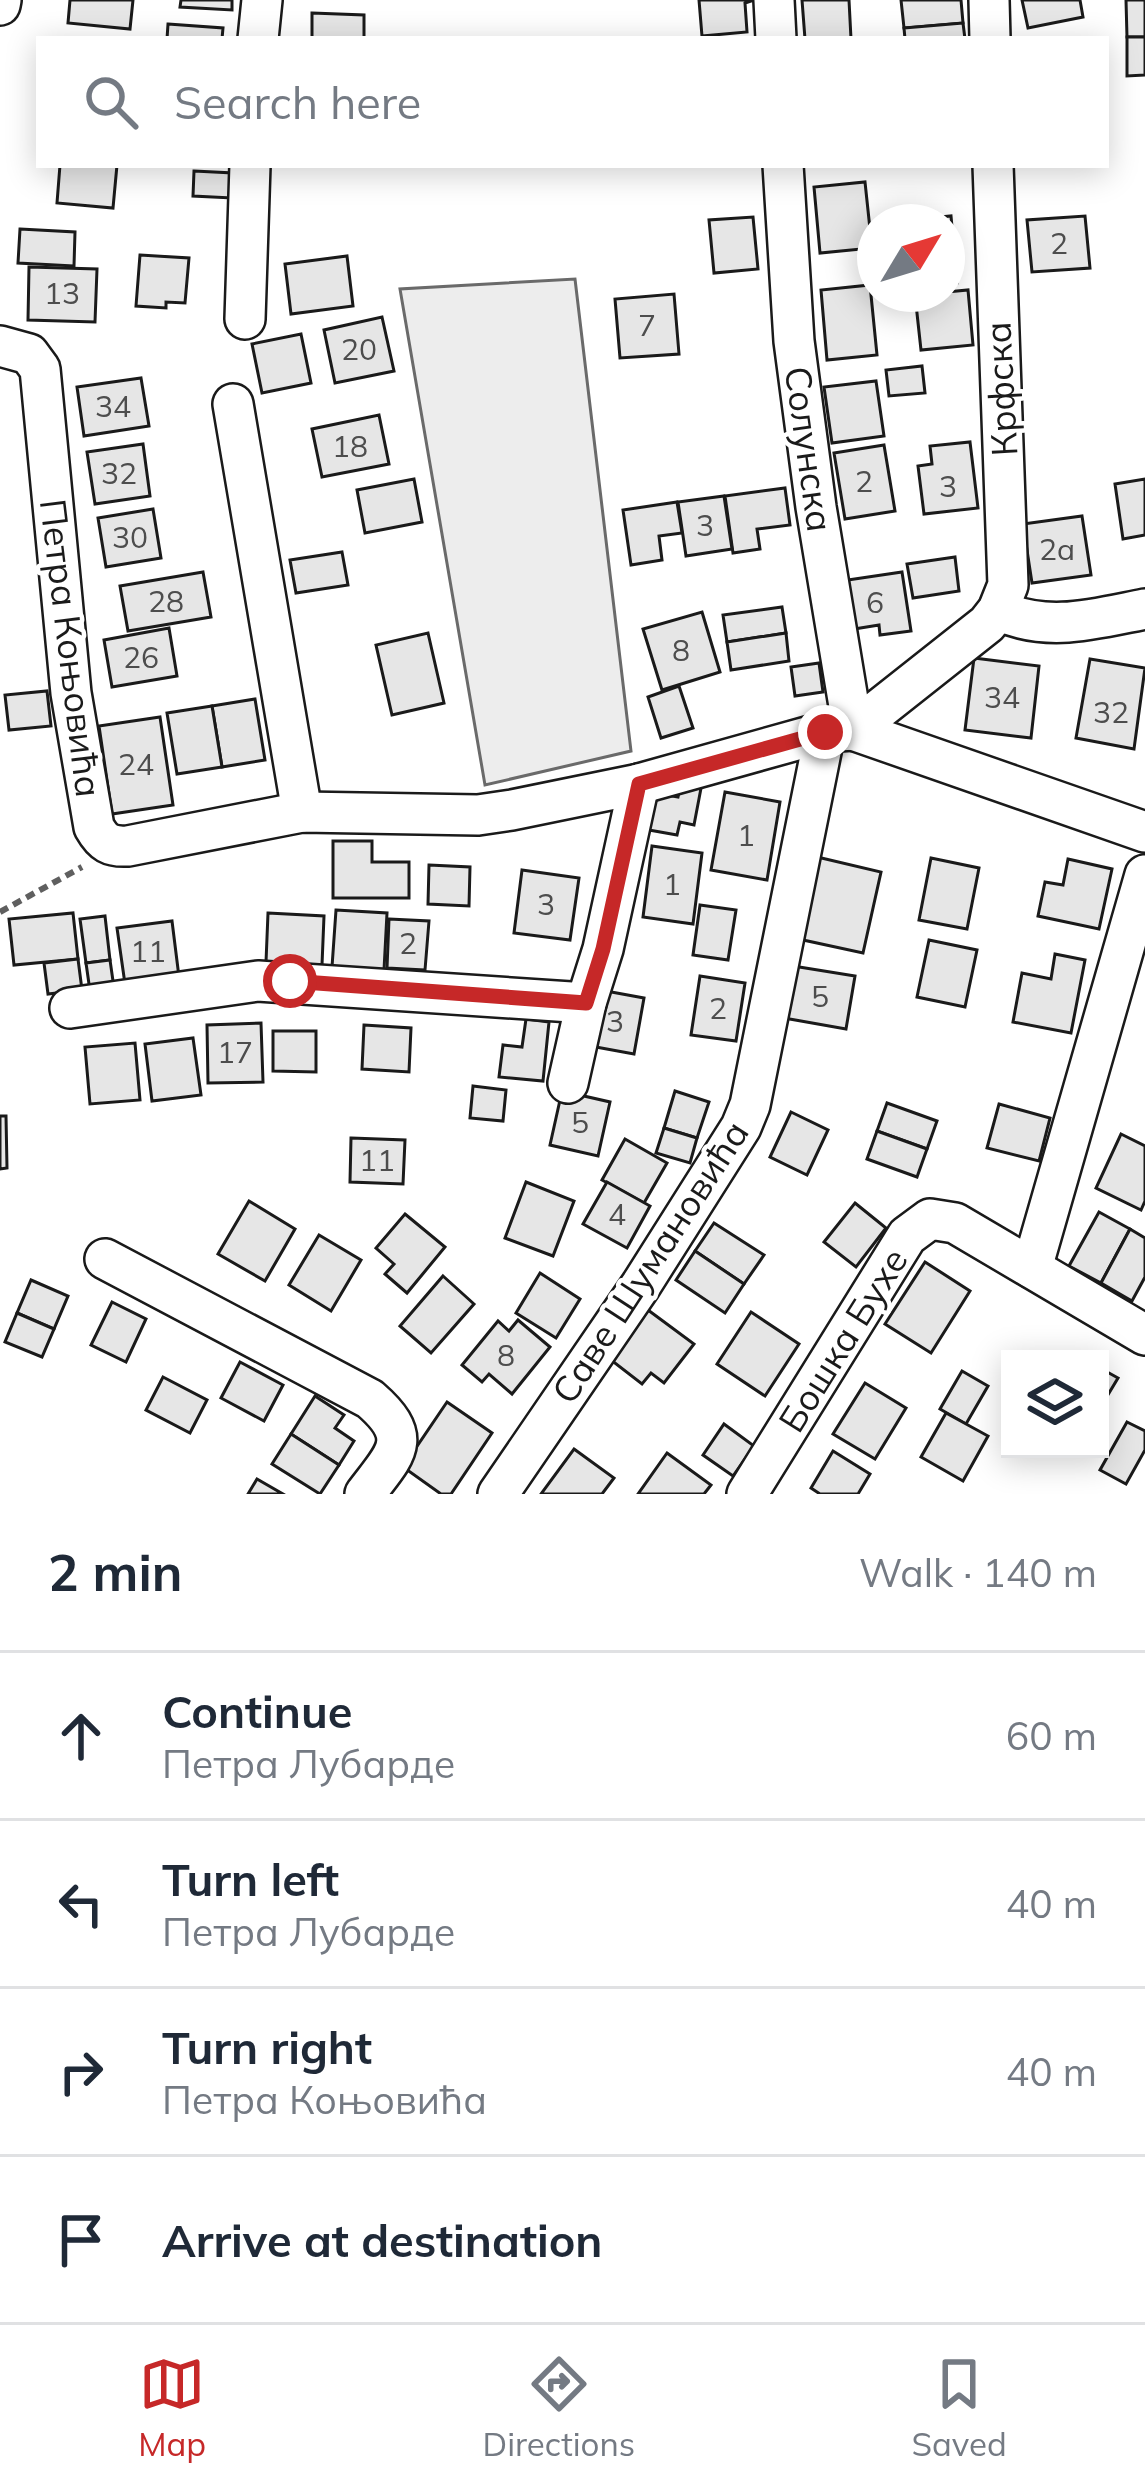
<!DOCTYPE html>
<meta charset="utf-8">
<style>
:root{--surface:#fff;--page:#f2f2f3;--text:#1f2937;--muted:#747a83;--line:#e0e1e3;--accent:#c62828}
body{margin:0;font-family:Mulish,sans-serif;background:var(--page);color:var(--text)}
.controls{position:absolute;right:36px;bottom:36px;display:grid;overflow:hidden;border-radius:0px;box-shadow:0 6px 30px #0003}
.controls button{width:108px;height:108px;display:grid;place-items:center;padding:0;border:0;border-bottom:3px solid var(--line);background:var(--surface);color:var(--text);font:60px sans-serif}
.compass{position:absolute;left:857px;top:204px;width:108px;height:108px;border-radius:50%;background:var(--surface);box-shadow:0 6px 30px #0003;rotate:52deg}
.stop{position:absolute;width:36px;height:36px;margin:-27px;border:9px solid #c62828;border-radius:50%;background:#fff}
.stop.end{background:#c62828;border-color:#fff;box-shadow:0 3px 12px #0008}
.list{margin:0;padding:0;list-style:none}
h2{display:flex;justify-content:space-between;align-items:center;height:156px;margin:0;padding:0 48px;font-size:51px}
h2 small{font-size:39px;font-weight:400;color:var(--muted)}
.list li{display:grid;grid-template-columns:78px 1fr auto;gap:36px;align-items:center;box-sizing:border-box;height:168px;padding:0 48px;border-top:3px solid var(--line)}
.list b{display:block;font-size:45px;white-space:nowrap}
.list p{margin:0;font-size:39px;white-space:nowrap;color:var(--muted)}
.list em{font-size:39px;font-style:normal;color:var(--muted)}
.icon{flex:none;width:66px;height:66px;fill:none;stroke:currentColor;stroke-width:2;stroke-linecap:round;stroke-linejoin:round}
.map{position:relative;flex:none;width:1145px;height:1494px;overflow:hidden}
.search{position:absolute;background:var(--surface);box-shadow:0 6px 30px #0003;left:36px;right:36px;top:36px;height:132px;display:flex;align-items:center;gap:30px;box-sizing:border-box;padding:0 42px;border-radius:0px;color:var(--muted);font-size:45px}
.sheet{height:828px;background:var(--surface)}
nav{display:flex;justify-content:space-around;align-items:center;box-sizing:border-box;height:168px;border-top:3px solid var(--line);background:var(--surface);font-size:33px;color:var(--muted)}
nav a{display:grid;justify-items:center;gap:6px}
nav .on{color:var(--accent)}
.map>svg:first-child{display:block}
</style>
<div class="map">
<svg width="1145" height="1494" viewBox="0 0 1145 1494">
<rect width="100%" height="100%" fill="#fff"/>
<path fill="#ededed" stroke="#6a6a6a" stroke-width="3" d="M575 279 631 751 485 785 400 289Z"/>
<g fill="#e6e6e6" stroke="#1a1a1a" stroke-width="3">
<path d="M70 0H133L130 29 68 23Z"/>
<path d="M181 0H232V10L180 7Z"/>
<path d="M699 0H754L745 3 747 32 702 36Z"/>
<path d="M802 0H849L851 39H805Z"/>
<path d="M901 0H961L963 23 904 28Z"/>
<path d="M1022 0H1080L1083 17 1028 28Z"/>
<path d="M1126 0H1145V37H1127Z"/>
<path d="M312 13 364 15V39H312Z"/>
<path d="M963 23 965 39H905L904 28Z"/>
<path d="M168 24 223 28 222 39H167Z"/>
<path d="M1127 37H1145V75L1127 76Z"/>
<path d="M60 165H117L113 208 57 203Z"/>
<path d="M194 171 233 173 232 198 193 196Z"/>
<path d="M865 182 872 248 820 253 814 187Z"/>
<path d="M951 216 957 283 947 284V222L899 221Z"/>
<path d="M1085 216 1090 268 1032 272 1027 220Z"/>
<path d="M753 217 758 269 714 273 709 220Z"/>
<path d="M20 229 75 232 74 266 18 263Z"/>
<path d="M140 255 189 258 185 303 166 302V308L136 306Z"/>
<path d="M347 256 353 306 291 314 285 264Z"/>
<path d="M29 267 97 269 95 322 28 320Z"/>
<path d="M870 285 877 355 827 360 821 290Z"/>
<path d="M968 290 973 345 921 350 915 295Z"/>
<path d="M674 294 679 354 620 358 615 299Z"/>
<path d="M382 317 394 371 335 383 324 330Z"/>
<path d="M301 334 311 383 262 393 252 344Z"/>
<path d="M922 366 925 393 889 396 886 370Z"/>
<path d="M141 378 149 426 84 436 77 387Z"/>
<path d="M876 381 884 436 832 443 824 387Z"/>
<path d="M379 415 389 464 322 477 312 429Z"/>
<path d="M970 442 978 508 924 514 918 466 932 464 930 446Z"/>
<path d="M143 444 150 496 95 504 87 452Z"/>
<path d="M884 445 895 511 845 519 834 453Z"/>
<path d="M414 479 422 522 365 533 357 490Z"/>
<path d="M1145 479V535L1123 539 1115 484Z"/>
<path d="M785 488 790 525 757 529 760 549 733 553 725 496Z"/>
<path d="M724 496 732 549 686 556 678 502Z"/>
<path d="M677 502 682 533 659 536 662 560 631 565 623 510Z"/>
<path d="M153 509 161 558 106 567 98 518Z"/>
<path d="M1082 516 1091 575 1032 583 1023 524Z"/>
<path d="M342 552 348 585 296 593 290 560Z"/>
<path d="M955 557 959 591 913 598 907 564Z"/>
<path d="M203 572 211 617 128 631 120 586Z"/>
<path d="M902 572 911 631 880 635 879 625 848 630 841 581Z"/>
<path d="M782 607 786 633 727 642 723 615Z"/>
<path d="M702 612 720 672 662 690 643 629Z"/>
<path d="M169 628 177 676 112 687 104 640Z"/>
<path d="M428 633 444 703 392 715 376 645Z"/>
<path d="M786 633 789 661 731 670 727 642Z"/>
<path d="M974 658 1039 666 1031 738 965 730Z"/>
<path d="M1090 659 1145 668 1134 749 1076 738Z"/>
<path d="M819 663 823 692 795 696 791 667Z"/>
<path d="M679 686 693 728 661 738 648 697Z"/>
<path d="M47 691 51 726 9 730 5 695Z"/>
<path d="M255 699 265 760 222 767 212 706Z"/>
<path d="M212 706 222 767 177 774 167 713Z"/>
<path d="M160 717 173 805 112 814 99 726Z"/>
<path d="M682 779 702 783 694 825 680 822 677 835 649 830 655 793 678 797Z"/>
<path d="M725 792 780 802 767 880 711 870Z"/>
<path d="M333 841H372V862H409V898H333Z"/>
<path d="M652 846 702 853 693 924 643 917Z"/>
<path d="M813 856 881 872 863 953 794 938Z"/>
<path d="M931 858 979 868 967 929 919 920Z"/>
<path d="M1068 859 1112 869 1099 929 1038 916 1045 882 1063 885Z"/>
<path d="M429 865 470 867 469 906 428 904Z"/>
<path d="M522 870 579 878 570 940 514 933Z"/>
<path d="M700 905 736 910 728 960 693 955Z"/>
<path d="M336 910 387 913 384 970 332 967Z"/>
<path d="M73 913 78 959 14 965 9 919Z"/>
<path d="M268 913 324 916 322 965 266 962Z"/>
<path d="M105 916 110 960 86 963 80 919Z"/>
<path d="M389 919 429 921 425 970 387 968Z"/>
<path d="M172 921 179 977 125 984 117 928Z"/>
<path d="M929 940 977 950 965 1007 917 997Z"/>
<path d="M1055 954 1085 960 1071 1033 1013 1022 1022 973 1051 979Z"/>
<path d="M78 959 82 990 48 994 44 963Z"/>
<path d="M110 960 115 995 91 998 86 963Z"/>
<path d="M793 966 855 976 846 1029 784 1018Z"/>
<path d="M700 976 745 983 736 1041 691 1035Z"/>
<path d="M595 989 644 998 634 1054 585 1045Z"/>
<path d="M526 1019 549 1022 543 1081 499 1077 503 1045 522 1047Z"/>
<path d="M261 1023 263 1082 208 1083 207 1025Z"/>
<path d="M364 1025 411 1028 409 1072 362 1069Z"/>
<path d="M273 1031H316V1072L273 1071Z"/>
<path d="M193 1038 201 1095 152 1101 145 1044Z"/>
<path d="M135 1043 140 1100 90 1104 85 1047Z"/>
<path d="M473 1086 506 1090 503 1121 470 1118Z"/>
<path d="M562 1091 610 1102 598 1156 550 1145Z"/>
<path d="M675 1091 709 1102 697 1138 664 1128Z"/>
<path d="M887 1103 937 1121 927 1149 877 1131Z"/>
<path d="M999 1104 1050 1118 1039 1161 987 1148Z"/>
<path d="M791 1112 828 1130 807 1175 770 1157Z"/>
<path d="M0 1116H6L7 1168 0 1169Z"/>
<path d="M664 1128 697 1138 690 1163 656 1153Z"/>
<path d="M877 1131 927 1149 917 1177 867 1159Z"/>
<path d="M1121 1134 1145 1146V1201L1141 1210 1096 1188Z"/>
<path d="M351 1138 405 1140 403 1184 350 1182Z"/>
<path d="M625 1139 667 1163 644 1203 602 1180Z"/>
<path d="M526 1182 574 1201 553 1256 505 1238Z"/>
<path d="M607 1182 650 1206 627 1248 583 1224Z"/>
<path d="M249 1201 295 1229 265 1281 218 1254Z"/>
<path d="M855 1203 886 1228 856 1267 824 1242Z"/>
<path d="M1099 1212 1130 1229 1101 1283 1069 1266Z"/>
<path d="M405 1214 445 1247 407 1293 385 1274 394 1264 376 1248Z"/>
<path d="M714 1223 764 1255 744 1284 695 1251Z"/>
<path d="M1130 1229 1145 1238V1277L1132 1301 1101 1283Z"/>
<path d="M319 1235 361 1260 331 1311 289 1285Z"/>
<path d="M695 1251 744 1284 725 1313 676 1280Z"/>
<path d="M925 1262 970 1291 931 1353 885 1324Z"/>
<path d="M540 1273 580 1299 556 1338 516 1313Z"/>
<path d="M443 1276 474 1304 431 1353 400 1326Z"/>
<path d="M31 1280 68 1296 54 1329 17 1313Z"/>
<path d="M112 1302 146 1319 126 1362 91 1345Z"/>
<path d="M648 1310 694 1344 664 1383 651 1373 642 1384 611 1360Z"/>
<path d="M751 1312 799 1344 765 1396 717 1364Z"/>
<path d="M17 1313 54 1329 42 1357 5 1342Z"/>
<path d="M518 1320 550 1347 512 1394 489 1374 482 1382 462 1365 498 1321 509 1331Z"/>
<path d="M240 1362 283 1385 264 1421 221 1398Z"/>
<path d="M1100 1368 1118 1378 1100 1408Z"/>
<path d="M962 1371 988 1386 966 1424 940 1409Z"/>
<path d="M163 1377 207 1400 190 1433 146 1410Z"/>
<path d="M865 1383 906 1408 875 1459 833 1434Z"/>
<path d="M315 1396 344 1415 335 1428 354 1441 339 1465 291 1434Z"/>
<path d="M447 1402 492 1433 451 1494H441L403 1467Z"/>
<path d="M946 1413 988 1436 963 1481 921 1457Z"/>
<path d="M1127 1422 1145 1431V1450L1126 1484 1100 1470Z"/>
<path d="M724 1424 754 1446 733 1476 703 1455Z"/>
<path d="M291 1434 339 1465 320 1494 272 1464Z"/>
<path d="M574 1449 614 1478 602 1494H541Z"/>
<path d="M833 1451 870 1474 858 1494H820L811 1488Z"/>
<path d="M667 1453 711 1485 704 1494H638Z"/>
<path d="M257 1479 283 1494H248Z"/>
</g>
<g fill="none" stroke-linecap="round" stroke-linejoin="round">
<g stroke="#1a1a1a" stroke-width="44">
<g id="minor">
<path d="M774 0 776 39"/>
<path d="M989 0 990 39"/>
<path d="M0 5 1 0"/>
<path d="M258 39 262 0"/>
<path d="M783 165 794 341 816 507 853 730 1145 832"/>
<path d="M245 319 250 165"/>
<path d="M0 346 29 354 40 369 71 693 94 827C103 843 110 847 128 846L302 812 478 815 512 810 639 784 825 732 853 730 987 624 998 610 1008 585 993 165"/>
<path d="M233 404 302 812"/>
<path d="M998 610C1047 633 1094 619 1145 609"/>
<path d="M70 1008 258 981 586 1003"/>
<path d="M568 1083 586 1003 603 949 639 784"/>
<path d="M105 1259 370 1399C416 1439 395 1454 365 1494"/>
<path d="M1032 1268 1145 875"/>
<path d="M498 1494 641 1285 741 1127 750 1105 825 732"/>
<path d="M747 1494 907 1236 930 1219 955 1223 1145 1335"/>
</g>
</g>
<path stroke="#5f5f5f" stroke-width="6" stroke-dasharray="9 6" stroke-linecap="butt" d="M0 912 82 867"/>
<use href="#minor" stroke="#fff" stroke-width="39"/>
</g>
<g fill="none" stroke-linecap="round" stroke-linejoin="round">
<path stroke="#c62828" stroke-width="15" d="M290 981 586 1003 603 949 639 784 825 732"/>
</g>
<g text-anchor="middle" stroke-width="9" stroke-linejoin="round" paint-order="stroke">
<g font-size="30" fill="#4d4d4d">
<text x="1059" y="254">2</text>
<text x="62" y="304">13</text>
<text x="647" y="336">7</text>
<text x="359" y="360">20</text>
<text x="113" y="417">34</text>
<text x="350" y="457">18</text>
<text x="119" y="484">32</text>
<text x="864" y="492">2</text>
<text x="948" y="497">3</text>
<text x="705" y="536">3</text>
<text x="130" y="548">30</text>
<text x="1057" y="560">2a</text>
<text x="166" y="612">28</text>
<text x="875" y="613">6</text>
<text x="681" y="661">8</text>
<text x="141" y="668">26</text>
<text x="1002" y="708">34</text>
<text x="1111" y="723">32</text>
<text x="136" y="775">24</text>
<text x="746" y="846">1</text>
<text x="672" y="895">1</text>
<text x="546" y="915">3</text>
<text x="408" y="954">2</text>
<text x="148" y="962">11</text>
<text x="820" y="1007">5</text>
<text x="718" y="1019">2</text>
<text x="615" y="1032">3</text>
<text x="235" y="1063">17</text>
<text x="580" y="1133">5</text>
<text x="377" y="1171">11</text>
<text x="617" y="1225">4</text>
<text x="506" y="1366">8</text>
</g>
<g font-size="36" fill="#1a1a1a" stroke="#fff">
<text transform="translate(1001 389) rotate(-93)" y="13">Крфска</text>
<text transform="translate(809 449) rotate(82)" y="13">Солунска</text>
<text transform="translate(71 648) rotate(83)" y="13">Петра Коњовића</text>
<text transform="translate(650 1262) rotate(-57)" y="13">Саве Шумановића</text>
<text transform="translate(843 1340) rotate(-58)" y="13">Бошка Бухе</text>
</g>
</g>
</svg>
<div class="controls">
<button><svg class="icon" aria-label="layers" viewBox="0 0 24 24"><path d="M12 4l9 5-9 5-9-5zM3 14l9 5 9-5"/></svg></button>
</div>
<svg class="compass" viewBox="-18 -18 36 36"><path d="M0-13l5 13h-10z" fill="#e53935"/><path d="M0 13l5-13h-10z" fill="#747a83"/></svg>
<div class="stop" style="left:290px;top:981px"></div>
<div class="stop end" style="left:825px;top:732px"></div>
<div class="search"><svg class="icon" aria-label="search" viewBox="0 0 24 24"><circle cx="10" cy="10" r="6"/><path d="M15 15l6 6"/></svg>Search here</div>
</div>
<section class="sheet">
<h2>2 min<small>Walk · 140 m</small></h2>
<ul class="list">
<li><svg class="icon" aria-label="ahead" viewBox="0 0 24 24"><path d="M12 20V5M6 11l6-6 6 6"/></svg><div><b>Continue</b><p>Петра Лубарде</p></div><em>60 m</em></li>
<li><svg class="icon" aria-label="left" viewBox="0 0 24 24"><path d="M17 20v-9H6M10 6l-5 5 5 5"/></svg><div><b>Turn left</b><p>Петра Лубарде</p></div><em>40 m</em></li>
<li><svg class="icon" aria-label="right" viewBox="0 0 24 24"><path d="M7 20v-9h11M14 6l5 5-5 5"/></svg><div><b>Turn right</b><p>Петра Коњовића</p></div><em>40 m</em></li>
<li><svg class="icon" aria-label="arrive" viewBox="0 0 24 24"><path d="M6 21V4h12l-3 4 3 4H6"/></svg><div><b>Arrive at destination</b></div></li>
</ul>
</section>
<nav>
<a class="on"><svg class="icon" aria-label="map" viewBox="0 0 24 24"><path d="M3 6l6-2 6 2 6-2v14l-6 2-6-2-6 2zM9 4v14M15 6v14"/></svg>Map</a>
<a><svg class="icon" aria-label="directions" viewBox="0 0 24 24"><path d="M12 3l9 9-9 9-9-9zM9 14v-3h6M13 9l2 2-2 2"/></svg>Directions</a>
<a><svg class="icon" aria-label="saved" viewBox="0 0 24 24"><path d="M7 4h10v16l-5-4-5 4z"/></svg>Saved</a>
</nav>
